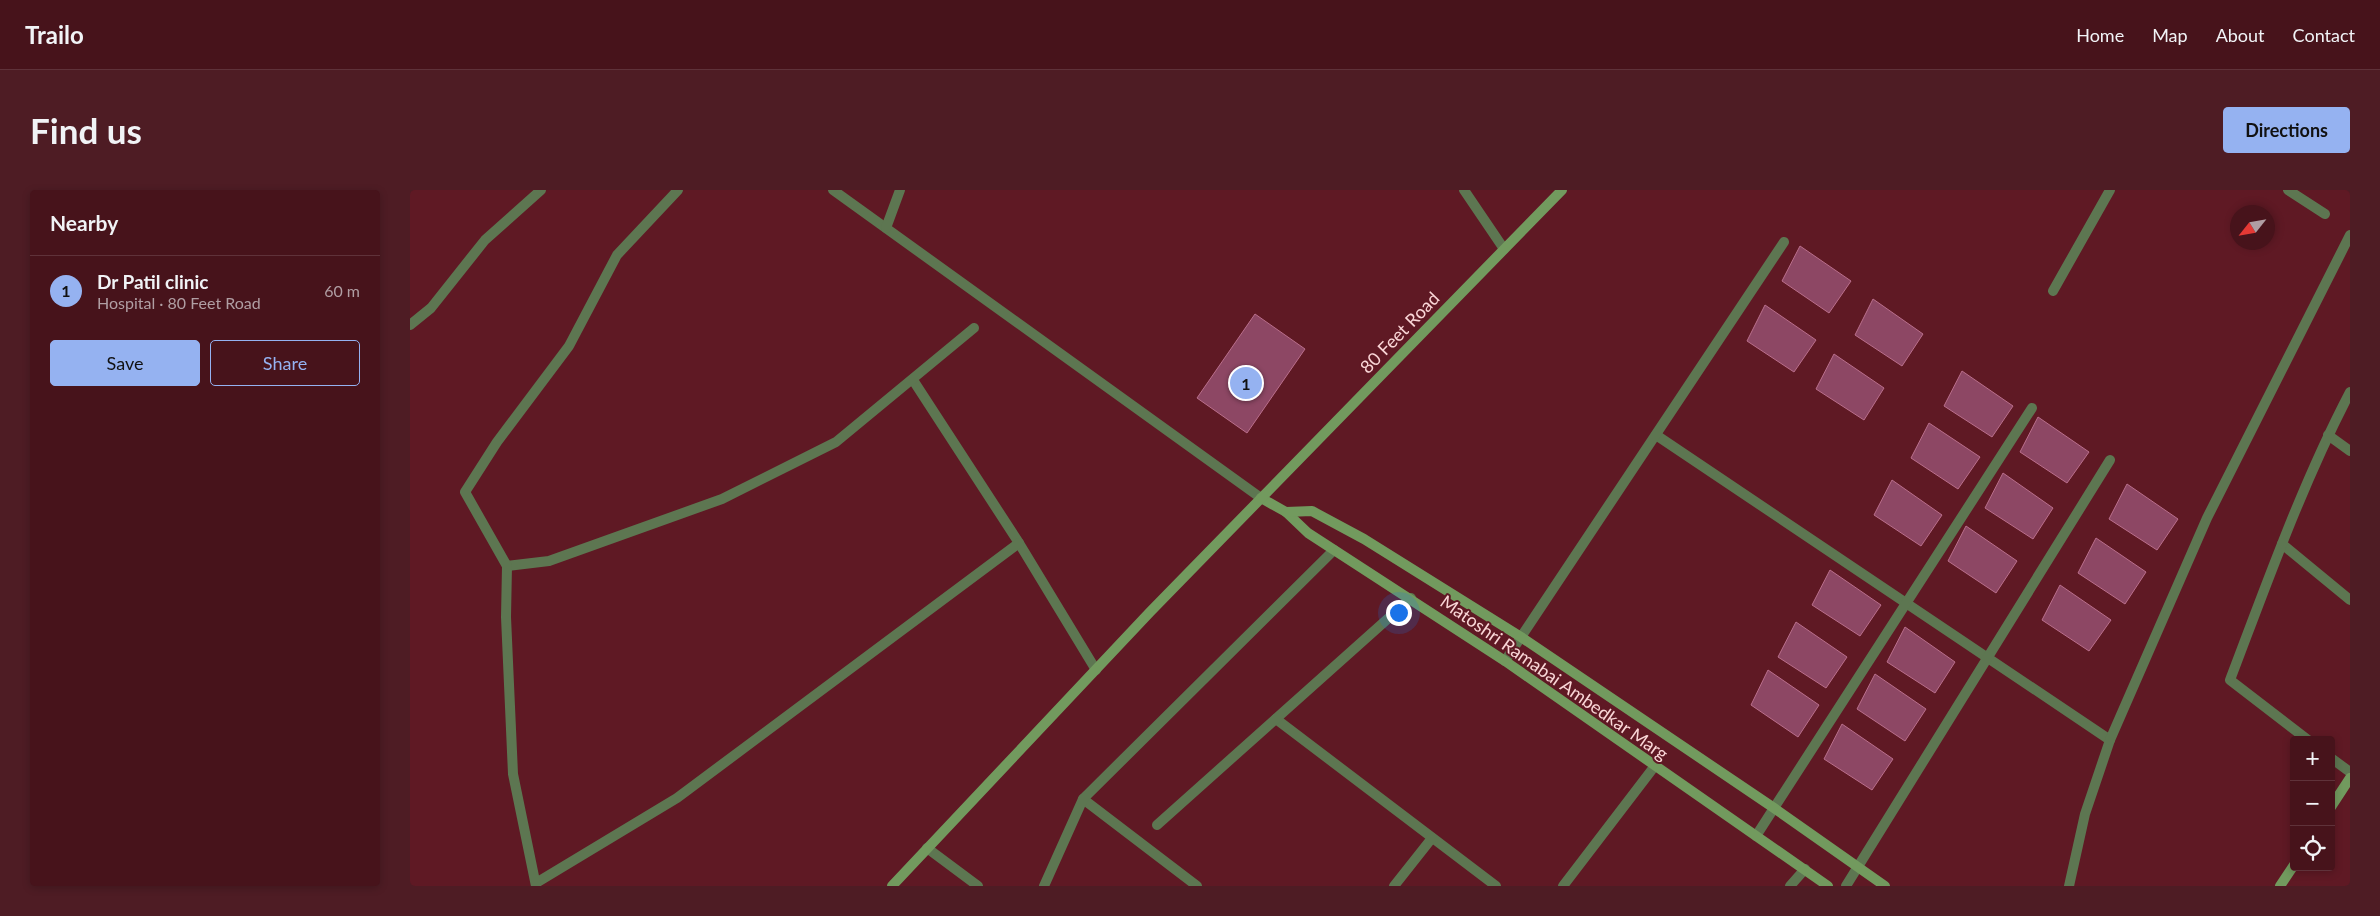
<!DOCTYPE html>
<meta charset="utf-8">
<style>
:root{--surface:#47131b;--page:#4e1c24;--text:#f1f3f6;--muted:#b09ea3;--line:#5f323a;--accent:#95b2f1}
body{margin:0;font-family:Lato,sans-serif;background:var(--page);color:var(--text)}
.controls{position:absolute;right:15px;bottom:15px;display:grid;overflow:hidden;border-radius:5px;box-shadow:0 2px 8px #0003}
.controls button{width:45px;height:45px;display:grid;place-items:center;padding:0;border:0;border-bottom:1px solid var(--line);background:var(--surface);color:var(--text);font:25px sans-serif}
.compass{position:absolute;left:1820px;top:15px;width:45px;height:45px;border-radius:50%;background:var(--surface);box-shadow:0 2px 8px #0003;rotate:239deg}
.you{position:absolute;left:988px;top:422px;width:18px;height:18px;margin:-12px;border:4px solid #fff;border-radius:50%;background:#1a73e8;box-shadow:0 0 0 8px #1a73e833}
.badge{display:grid;place-items:center;width:32px;height:32px;border-radius:50%;background:var(--accent);color:#111;font-size:16px;font-weight:700}
.pin{position:absolute;translate:-50% -50%;border:2px solid #fff;box-shadow:0 1px 5px #0006}
.list{margin:0;padding:0;list-style:none}
h2{display:flex;justify-content:space-between;align-items:center;height:65px;margin:0;padding:0 20px;font-size:21px}
h2 small{font-size:16px;font-weight:400;color:var(--muted)}
.list li{display:grid;grid-template-columns:32px 1fr auto;gap:15px;align-items:center;box-sizing:border-box;height:70px;padding:0 20px;border-top:1px solid var(--line)}
.list b{display:block;font-size:19px;white-space:nowrap}
.list p{margin:0;font-size:16px;white-space:nowrap;color:var(--muted)}
.list em{font-size:16px;font-style:normal;color:var(--muted)}
.actions{display:flex;gap:10px;padding:15px 20px}
.actions a{flex:1;padding:11px 0;border:1px solid var(--accent);border-radius:5px;text-align:center;font-size:18px;color:var(--accent)}
.actions .main{background:var(--accent);color:#111}
.icon{flex:none;width:28px;height:28px;fill:none;stroke:currentColor;stroke-width:2;stroke-linecap:round;stroke-linejoin:round}
.map{position:relative;flex:none;width:1940px;height:696px;overflow:hidden;border-radius:5px}
header{display:flex;align-items:center;gap:30px;box-sizing:border-box;height:70px;padding:0 25px;background:var(--surface);border-bottom:1px solid var(--line)}
header strong{font-size:24px}
nav{display:flex;gap:28px;margin-inline-start:auto;font-size:18px}
.intro{display:flex;align-items:center;justify-content:space-between;box-sizing:border-box;height:120px;padding:0 30px}
h1{margin:0;font-size:35px}
.button{padding:12px 22px;border-radius:5px;background:var(--accent);color:#111;font-size:18px;font-weight:700}
main{display:flex;gap:30px;padding:0 30px}
aside{flex:1;background:var(--surface);border-radius:5px;box-shadow:0 2px 8px #0003}
.map>svg:first-child{display:block}
</style>
<header>
<strong>Trailo</strong>
<nav><a>Home</a><a>Map</a><a>About</a><a>Contact</a></nav>
</header>
<div class="intro"><h1>Find us</h1><a class="button">Directions</a></div>
<main>
<aside>
<h2>Nearby<small></small></h2>
<ul class="list">
<li><span class="badge">1</span><div><b>Dr Patil clinic</b><p>Hospital · 80 Feet Road</p></div><em>60 m</em></li>
</ul>
<div class="actions"><a class="main">Save</a><a>Share</a></div>
</aside>
<div class="map">
<svg width="1940" height="696" viewBox="0 0 1940 696">
<rect width="100%" height="100%" fill="#5f1924"/>
<g fill="#8d4764" stroke="#ba6f8c">
<path d="M1390 56 1441 91 1419 123 1372 91Z"/>
<path d="M1463 109 1513 144 1492 176 1445 145Z"/>
<path d="M1355 115 1406 150 1384 182 1337 151Z"/>
<path d="M845 124 895 159 837 243 787 208Z"/>
<path d="M1424 164 1474 198 1454 230 1406 199Z"/>
<path d="M1552 181 1603 216 1582 247 1534 216Z"/>
<path d="M1628 227 1679 262 1657 293 1610 262Z"/>
<path d="M1519 233 1570 267 1548 299 1501 268Z"/>
<path d="M1593 283 1643 318 1623 349 1575 318Z"/>
<path d="M1482 290 1532 325 1511 356 1464 325Z"/>
<path d="M1717 294 1768 329 1747 360 1699 329Z"/>
<path d="M1556 336 1607 371 1586 403 1538 371Z"/>
<path d="M1686 348 1736 382 1715 414 1668 383Z"/>
<path d="M1420 380 1471 415 1450 446 1402 415Z"/>
<path d="M1650 395 1701 430 1679 461 1632 430Z"/>
<path d="M1386 432 1437 467 1416 498 1368 467Z"/>
<path d="M1495 437 1545 472 1525 503 1477 472Z"/>
<path d="M1358 480 1409 515 1388 547 1341 515Z"/>
<path d="M1465 484 1516 519 1495 551 1447 519Z"/>
<path d="M1432 534 1483 569 1462 600 1414 569Z"/>
</g>
<g fill="none" stroke-linecap="round" stroke-linejoin="round">
<g stroke="#5d7651" stroke-width="10">
<path d="M423 0 851 308"/>
<path d="M1054 0 1094 59"/>
<path d="M1878 0 1915 24"/>
<path d="M476 38 490 0"/>
<path d="M1643 101 1700 0"/>
<path d="M0 135 21 118 75 50 131 0"/>
<path d="M503 190 609 353 686 480"/>
<path d="M1246 245 1700 550"/>
<path d="M1918 245 1940 261"/>
<path d="M1872 354 1940 410"/>
<path d="M97 376 139 371 312 309 426 252 564 138"/>
<path d="M1095 471 1374 52"/>
<path d="M866 529 1086 696"/>
<path d="M1898 550 1820 490C1857 393 1892 294 1940 202"/>
<path d="M1921 568 1940 582"/>
<path d="M673 609 787 696"/>
<path d="M747 635 1001 408"/>
<path d="M1346 646 1622 218"/>
<path d="M517 658 568 696"/>
<path d="M126 693 267 608 609 353"/>
<path d="M126 696 103 584 96 427 97 376 55 302 87 252 159 156 207 65 268 0"/>
<path d="M634 696 673 609 924 360"/>
<path d="M984 696 1022 648"/>
<path d="M1153 696 1244 577"/>
<path d="M1380 696 1395 679"/>
<path d="M1436 696 1700 270"/>
<path d="M1659 696 1675 624 1700 550 1797 328 1940 45"/>
</g>
<g stroke="#729a5e" stroke-width="10">
<path d="M851 308 876 322 898 343 1095 471 1418 696"/>
<path d="M876 322 902 321 954 349 1111 447 1364 618 1475 696"/>
<path d="M1921 617 1940 588"/>
<path d="M482 696 740 422 1152 0"/>
<path d="M1870 696 1884 675"/>
</g>
</g>
<g text-anchor="middle" stroke-width="4" stroke-linejoin="round" paint-order="stroke">
<g font-size="18" fill="#fad6d7" stroke="#5f1924">
<text transform="translate(990 143) rotate(-46)" y="6">80 Feet Road</text>
<text transform="translate(1144 488) rotate(35)" y="6">Matoshri Ramabai Ambedkar Marg</text>
</g>
</g>
</svg>
<div class="controls">
<button>+</button>
<button>−</button>
<button><svg class="icon" aria-label="locate" viewBox="0 0 24 24"><circle cx="12" cy="12" r="6"/><path d="M12 2v4M12 18v4M2 12h4M18 12h4"/></svg></button>
</div>
<svg class="compass" viewBox="-18 -18 36 36"><path d="M0-13l5 13h-10z" fill="#e53935"/><path d="M0 13l5-13h-10z" fill="#b09ea3"/></svg>
<div class="you"></div>
<div class="pin badge" style="left:836px;top:193px">1</div>
</div>
</main>
